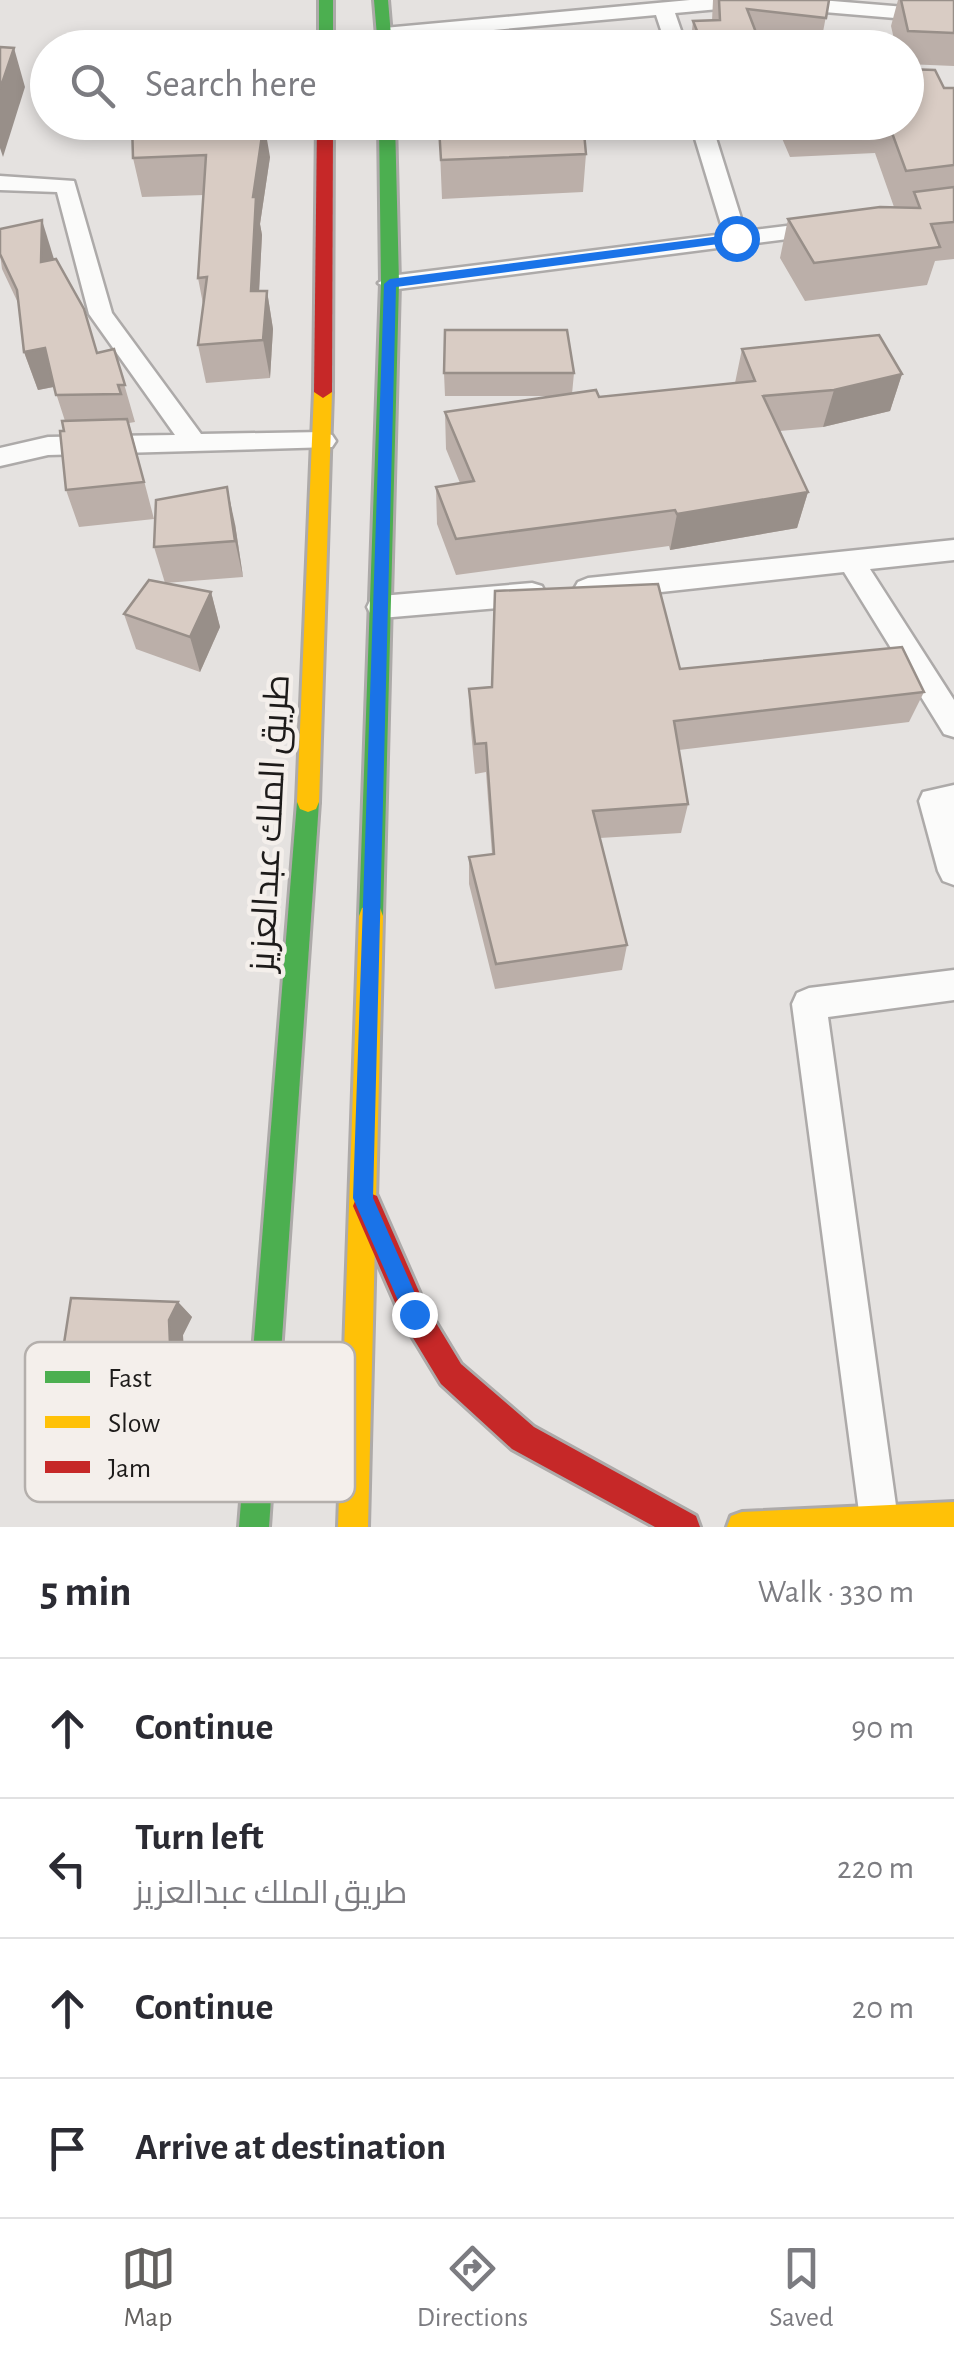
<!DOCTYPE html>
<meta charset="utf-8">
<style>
:root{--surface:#fff;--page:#f2f2f3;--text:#2b2b33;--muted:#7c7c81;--line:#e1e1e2;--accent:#63615f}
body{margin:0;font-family:"Alegreya Sans",Cairo,sans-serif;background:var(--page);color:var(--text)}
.stop{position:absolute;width:30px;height:30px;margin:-22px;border:8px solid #1a73e8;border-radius:50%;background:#fff}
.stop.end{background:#1a73e8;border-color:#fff;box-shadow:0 2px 10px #0008}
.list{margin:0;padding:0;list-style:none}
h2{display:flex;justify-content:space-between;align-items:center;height:130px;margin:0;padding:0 40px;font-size:42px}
h2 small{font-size:32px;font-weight:400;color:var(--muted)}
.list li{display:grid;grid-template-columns:65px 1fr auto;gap:30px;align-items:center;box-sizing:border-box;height:140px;padding:0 40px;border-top:2px solid var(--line)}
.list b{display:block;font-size:38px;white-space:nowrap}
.list p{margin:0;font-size:32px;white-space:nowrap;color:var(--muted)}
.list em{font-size:32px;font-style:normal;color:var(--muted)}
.icon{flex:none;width:55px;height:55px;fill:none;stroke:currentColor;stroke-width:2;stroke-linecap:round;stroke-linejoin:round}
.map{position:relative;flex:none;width:954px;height:1527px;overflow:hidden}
.search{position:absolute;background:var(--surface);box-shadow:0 5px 15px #0003;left:30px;right:30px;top:30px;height:110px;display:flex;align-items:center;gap:25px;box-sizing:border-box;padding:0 35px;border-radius:55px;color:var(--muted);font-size:38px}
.sheet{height:690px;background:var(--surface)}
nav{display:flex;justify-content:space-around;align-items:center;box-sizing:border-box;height:140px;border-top:2px solid var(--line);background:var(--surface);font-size:28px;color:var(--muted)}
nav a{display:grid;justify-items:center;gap:5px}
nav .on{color:var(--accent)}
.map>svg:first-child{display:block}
</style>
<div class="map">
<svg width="954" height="1527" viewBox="0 0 954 1527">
<rect width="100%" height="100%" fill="#e5e2e0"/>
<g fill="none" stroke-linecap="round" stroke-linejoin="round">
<g stroke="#adaaa9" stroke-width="5">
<g id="street">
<path d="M690 0H820L954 11V23L752 6 675 13 687 48H667L656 15 384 40 374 34 384 28Z"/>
<path d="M690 122H711L745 231 827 221 838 228 835 233 390 290 378 283 390 276 724 234Z"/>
<path d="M0 176 74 181 112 313 201 434 323 432 332 435 336 441 332 447 48 455 0 466V448L48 437 175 435 89 314 57 192 0 190Z"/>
<path d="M954 540V560L870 569 954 700V737L944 734 844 572 588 600 578 596 574 589 578 582 588 578Z"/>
<path d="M532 583 542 586 546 594 542 602 532 605 381 618 371 615 367 607 371 599 381 596Z"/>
<path d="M954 785V885L943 881 938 871 919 801 923 792Z"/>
<path d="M954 970V1000L828 1017 898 1520 895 1527H861L792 1004 797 993 809 988Z"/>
</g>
</g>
<g stroke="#adaaa9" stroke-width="6">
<g id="fast">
<rect x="319" y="0" width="14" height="48"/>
<path d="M374 0H388L392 48H378Z"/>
<path d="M379 122H395L399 283 383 916 380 924 371 927 362 924 359 916 381 283Z"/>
<path d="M308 792 316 795 319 802 269 1527H239L297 802 300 795Z"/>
</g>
</g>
<g stroke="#adaaa9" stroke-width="6">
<g id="slow">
<path d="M323 386 332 392 319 802 316 809 308 812 300 809 297 802 314 392Z"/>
<path d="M371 905 380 908 383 916 368 1527H338L359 916 362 908Z"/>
<path d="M954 1502V1527H727L731 1516 742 1512Z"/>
</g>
</g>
<g stroke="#adaaa9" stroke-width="6">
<g id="jam">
<path d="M317 122H333L332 392 323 398 314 392Z"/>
<path d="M367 1192 377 1196 424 1303 461 1364 534 1427 696 1516 700 1527H655L512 1449 441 1384 404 1323 353 1206 357 1196Z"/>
</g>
</g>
<use href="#street" fill="#fbfbfa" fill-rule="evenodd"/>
<use href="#fast" fill="#4caf50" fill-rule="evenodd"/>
<use href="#slow" fill="#ffc107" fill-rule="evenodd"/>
<use href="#jam" fill="#c62828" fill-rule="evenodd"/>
</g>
<g fill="#bbafa9">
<path d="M713 0H829L820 48H690L693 21H712Z"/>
<path d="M898 0H954V66L906 64V48H896L891 26Z"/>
<path d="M944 88H954V259L935 261 927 285 805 301 780 258 788 219 894 207 875 153 790 157 775 122H906Z"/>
<path d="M465 122H587L583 123 586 154 583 192 442 199 439 127 467 128Z"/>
<path d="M132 123 270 157 260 224 262 235 259 291H267L273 329 270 378 206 383 198 345 203 304 198 278 204 195 142 197 133 158Z"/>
<path d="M0 254 54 259 97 353 114 349 135 422 129 423 154 519 79 527 66 490 65 421 54 387 38 390 24 352 19 305 2 269Z"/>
<path d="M742 349 902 374 890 411 823 427 780 431 808 492 797 528 670 550 669 546 456 575 437 524 436 487 460 483 446 449 445 412 554 396H445L444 373H574L572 394 599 397 735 383Z"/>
<path d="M235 524 243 577 165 583 154 547Z"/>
<path d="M211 592 220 627 200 672 136 649 124 614Z"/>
<path d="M680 669 924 692 909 722 679 750 688 804 681 833 600 838 627 945 622 970 495 989 469 884V857L492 854 486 772 475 774 470 720 469 689Z"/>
<path d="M178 1302 192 1317 183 1335 184 1358 163 1374 146 1422 76 1407 56 1395Z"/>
</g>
<g fill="#988f89">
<path d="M14 48 25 87 3 157 0 148V89Z"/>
<path d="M264 122 270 157 260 224 262 235 257 330 251 291 253 197Z"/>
<path d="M42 220 54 259 41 262Z"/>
<path d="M267 291 273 329 270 378 263 340Z"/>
<path d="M45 348 58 386 38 390 24 352Z"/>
<path d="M902 374 890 411 823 427 834 390Z"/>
<path d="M227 487 235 524 243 577 235 541Z"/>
<path d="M808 492 797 528 670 550 677 514Z"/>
<path d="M211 592 220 627 200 672 190 637Z"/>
<path d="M178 1302 192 1317 183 1335 184 1358 163 1374 146 1422 130 1411 148 1360Z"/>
</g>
<g fill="#d9ccc4" stroke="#988f89" stroke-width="2.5">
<path d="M719 0H829L826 18 747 9 762 48H704L693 21 720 20Z"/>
<path d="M901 0H954V33L908 31Z"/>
<path d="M591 38 650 39 653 48H546L593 45Z"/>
<path d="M0 47 14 48 0 89Z"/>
<path d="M906 69 935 70 944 88H954V165L906 171 888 122H906Z"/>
<path d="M264 122 253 197H256L251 291H267L263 340 198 345 207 277 198 278 206 155 133 158 132 123Z"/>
<path d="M476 122H583L586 154 441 160 439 127 478 129Z"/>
<path d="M954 187V222L931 224 940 247 814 263 788 219 880 207 920 208 914 192Z"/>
<path d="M42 220 41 262 56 259 84 309 97 353 114 349 125 385H118L121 394 56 395 45 348 24 352 17 290 0 254V229Z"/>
<path d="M445 330H567L574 373H444Z"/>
<path d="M879 335 902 374 834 390 763 396 808 492 677 514 675 510 456 539 436 487 474 481 445 412 596 390 599 397 755 381 742 349Z"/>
<path d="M127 419 144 482 66 490 60 431H64L62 421Z"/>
<path d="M227 487 235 541 154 547 156 500Z"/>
<path d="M149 580 211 592 190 637 124 614Z"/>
<path d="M658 584 680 669 902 647 924 692 674 721 688 804 593 811 627 945 496 964 469 857 494 854 486 743 475 744 469 689 492 687 495 591Z"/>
<path d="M71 1298 178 1302 169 1320 170 1344 148 1360 130 1411 56 1395Z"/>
</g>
<path fill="#1a73e8" d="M736 234 741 241 396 287 373 1198 424 1314 421 1321 414 1324 407 1321 353 1198 384 284 390 279Z"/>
<g text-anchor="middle" stroke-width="9" stroke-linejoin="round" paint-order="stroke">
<g font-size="35" fill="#1d1b1a" stroke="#f4efeb">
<text transform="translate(269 823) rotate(-87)" y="12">طريق الملك عبدالعزيز</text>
</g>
</g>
<rect x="25" y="1342" width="330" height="160" rx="15" fill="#f4efeb" stroke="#b4afac" stroke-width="2.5"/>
<rect x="45" y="1371" width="45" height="12" fill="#4caf50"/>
<rect x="45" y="1416" width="45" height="12" fill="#ffc107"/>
<rect x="45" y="1461" width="45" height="12" fill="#c62828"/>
<g font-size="28" fill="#1d1b1a">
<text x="108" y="1387">Fast</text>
<text x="108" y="1432">Slow</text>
<text x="108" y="1477">Jam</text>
</g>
</svg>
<div class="stop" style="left:736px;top:238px"></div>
<div class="stop end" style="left:414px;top:1314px"></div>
<div class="search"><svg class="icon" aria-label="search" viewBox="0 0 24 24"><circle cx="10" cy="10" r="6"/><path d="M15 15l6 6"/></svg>Search here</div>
</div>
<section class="sheet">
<h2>5 min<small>Walk · 330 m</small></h2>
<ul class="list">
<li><svg class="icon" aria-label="ahead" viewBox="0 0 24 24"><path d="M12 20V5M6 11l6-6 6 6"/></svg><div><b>Continue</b></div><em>90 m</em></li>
<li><svg class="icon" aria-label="left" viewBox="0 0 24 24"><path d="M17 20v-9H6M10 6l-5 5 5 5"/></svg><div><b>Turn left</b><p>طريق الملك عبدالعزيز</p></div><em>220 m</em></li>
<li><svg class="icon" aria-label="ahead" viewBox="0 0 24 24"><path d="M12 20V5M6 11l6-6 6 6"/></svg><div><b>Continue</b></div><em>20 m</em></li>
<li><svg class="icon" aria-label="arrive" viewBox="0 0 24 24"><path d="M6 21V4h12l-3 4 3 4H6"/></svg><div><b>Arrive at destination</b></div></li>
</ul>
</section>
<nav>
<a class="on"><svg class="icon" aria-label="map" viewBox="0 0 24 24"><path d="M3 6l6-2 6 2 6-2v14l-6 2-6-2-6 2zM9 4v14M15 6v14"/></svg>Map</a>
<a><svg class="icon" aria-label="directions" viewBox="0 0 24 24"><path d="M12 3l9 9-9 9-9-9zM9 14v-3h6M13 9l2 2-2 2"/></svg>Directions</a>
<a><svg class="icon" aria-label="saved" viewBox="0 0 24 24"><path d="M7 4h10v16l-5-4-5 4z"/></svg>Saved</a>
</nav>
